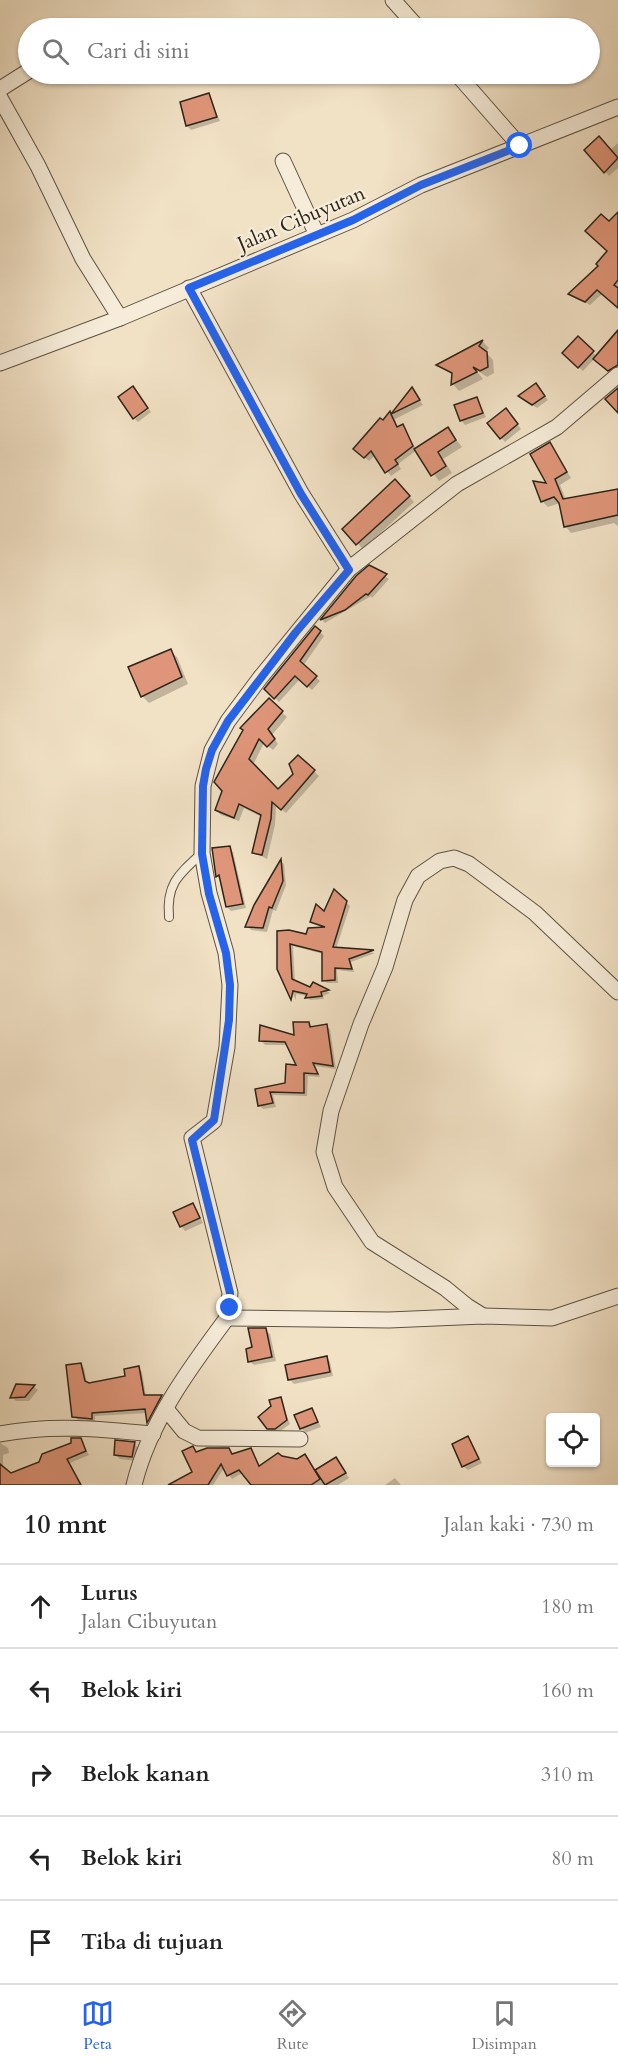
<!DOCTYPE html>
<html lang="id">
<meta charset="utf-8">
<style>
:root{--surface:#fff;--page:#f6f6f6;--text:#222;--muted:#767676;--line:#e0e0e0;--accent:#2563eb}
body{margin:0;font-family:Cardo,serif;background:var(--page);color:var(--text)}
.controls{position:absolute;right:18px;bottom:18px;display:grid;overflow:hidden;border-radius:6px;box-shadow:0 2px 4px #0004}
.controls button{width:54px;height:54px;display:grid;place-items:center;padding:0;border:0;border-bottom:2px solid var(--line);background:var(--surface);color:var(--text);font:30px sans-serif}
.stop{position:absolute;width:18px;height:18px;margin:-14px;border:4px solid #2563eb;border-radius:50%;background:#fff}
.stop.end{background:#2563eb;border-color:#fff;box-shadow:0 2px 6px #0008}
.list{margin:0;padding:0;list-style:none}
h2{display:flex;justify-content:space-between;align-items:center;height:78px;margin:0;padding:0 24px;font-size:26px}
h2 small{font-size:20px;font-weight:400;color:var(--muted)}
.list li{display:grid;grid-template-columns:39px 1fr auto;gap:18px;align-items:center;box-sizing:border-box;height:84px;padding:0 24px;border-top:2px solid var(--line)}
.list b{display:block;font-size:22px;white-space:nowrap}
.list p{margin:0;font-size:20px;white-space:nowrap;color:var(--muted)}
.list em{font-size:20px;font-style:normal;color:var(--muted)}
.icon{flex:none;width:33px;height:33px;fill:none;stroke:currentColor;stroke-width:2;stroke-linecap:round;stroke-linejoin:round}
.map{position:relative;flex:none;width:618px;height:1485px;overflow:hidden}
.search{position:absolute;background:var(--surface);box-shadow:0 2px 4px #0004;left:18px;right:18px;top:18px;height:66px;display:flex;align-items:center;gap:15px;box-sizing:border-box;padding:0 21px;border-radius:33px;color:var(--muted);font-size:22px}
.sheet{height:498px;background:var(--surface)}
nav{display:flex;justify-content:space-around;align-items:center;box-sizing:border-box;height:84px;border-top:2px solid var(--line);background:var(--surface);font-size:16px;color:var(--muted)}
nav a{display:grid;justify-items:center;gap:3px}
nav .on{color:var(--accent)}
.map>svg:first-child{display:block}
</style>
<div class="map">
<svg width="618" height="1485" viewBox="0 0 618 1485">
<rect width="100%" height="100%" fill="#f1e1c5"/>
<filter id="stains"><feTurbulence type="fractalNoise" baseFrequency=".00333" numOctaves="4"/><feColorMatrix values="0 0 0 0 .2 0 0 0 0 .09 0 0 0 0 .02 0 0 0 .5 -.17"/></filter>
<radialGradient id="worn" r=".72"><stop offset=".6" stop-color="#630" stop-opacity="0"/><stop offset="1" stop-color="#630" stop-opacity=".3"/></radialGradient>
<g fill="#0003">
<path d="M208 95 220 121 191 130 187 126Z"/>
<path d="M618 143V168L609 176 586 150H610Z"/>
<path d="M618 214V307L602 294 590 305 570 294 600 266 609 251V223Z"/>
<path d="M618 333V371L613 375 595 358 583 371 564 353 578 338 597 357Z"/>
<path d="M483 342 489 348 486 352 493 360 494 373 487 377 475 369 483 379 459 391 453 384 454 376 438 365Z"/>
<path d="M412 389 423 405 395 419 398 428 402 426 406 431 416 449 448 429 462 447 443 459 452 473 439 481 417 450 398 464 401 469 391 476 375 455 369 461 355 449 390 413 392 415Z"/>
<path d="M540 390 548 400 537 408 524 400Z"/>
<path d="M476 398 486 417 465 425 461 420Z"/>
<path d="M149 409 151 412 138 422 135 419Z"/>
<path d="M510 414 521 429 505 442 501 438Z"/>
<path d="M550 444 571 478 560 485 566 500 618 490V526L614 523 571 533 566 527 560 503 548 507 542 501 549 485Z"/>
<path d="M401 487 414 502 363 549 344 529Z"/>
<path d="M370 567 389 579 372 598 371 596 325 623 322 620 357 577Z"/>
<path d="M316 628 324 636 303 666 320 681 312 690 300 679 279 702 266 689Z"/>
<path d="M170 651 177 657 188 684 149 703 142 696Z"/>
<path d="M269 700 287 717 272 735 278 744 273 750 264 743 253 765 278 791 295 774 298 757 319 776 286 813 276 805 275 825 267 859 254 852 262 817 244 808 239 821 221 815 216 810Z"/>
<path d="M229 848 233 852 246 908 231 911 227 907 222 880 217 876 214 850Z"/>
<path d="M281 861 284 864 286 885 276 911 273 910 267 932 251 930 247 926 255 906Z"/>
<path d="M334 892 350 906 336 949 375 953 351 962 354 972 337 970 338 983H327L324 980 323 954 293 946 295 982 311 989 314 984 330 993 323 996 324 999 310 1000 308 996 296 994V1000L279 968 278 932 307 936 326 929 312 921 324 914Z"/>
<path d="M309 1023 313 1027 326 1026 330 1029 336 1069 315 1066 320 1077 308 1076 307 1096 273 1095 276 1107 263 1109 259 1105 257 1091 286 1084 298 1066 288 1045H265L261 1041 296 1037Z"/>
<path d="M193 1204 203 1223 185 1231 181 1226Z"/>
<path d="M265 1330 270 1334 276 1361 254 1365 249 1361 253 1348Z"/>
<path d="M326 1357 330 1362 333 1376 294 1384 290 1380Z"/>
<path d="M80 1364 84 1368 87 1384 127 1377 138 1368 142 1372 146 1396 160 1395 164 1398 151 1425 147 1413 95 1416V1422L78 1420 74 1416Z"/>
<path d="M17 1386 34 1387 38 1390 29 1401H16L12 1397Z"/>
<path d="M280 1399 290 1424 279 1432H272L268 1428Z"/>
<path d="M312 1410 321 1427 305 1433 301 1428Z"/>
<path d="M468 1438 482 1463 468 1470 463 1466Z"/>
<path d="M81 1440 89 1455 70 1463 82 1485H0V1443L8 1448 9 1453 3 1455V1469L11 1475 40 1463Z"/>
<path d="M134 1443 138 1448 136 1461 120 1459 115 1455Z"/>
<path d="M228 1450 244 1472 232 1479 224 1468 213 1485H185L194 1473 197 1453Z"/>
<path d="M250 1450 260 1466 282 1458 297 1460 305 1455 316 1471 336 1458 349 1478 338 1485H276L241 1452Z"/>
<path d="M395 1478 401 1485H385Z"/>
</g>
<g fill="#df9579" stroke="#2c2419" stroke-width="1.5">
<path d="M209 93 217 117 186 126 180 102Z"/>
<path d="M599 136 618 158 604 173 584 150Z"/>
<path d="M618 212V280L614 285 618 288V308L597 290 585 302 568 294 598 266 596 264 607 251 585 231 601 214 609 221Z"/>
<path d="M618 330V365L608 371 593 359Z"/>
<path d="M578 336 594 351 578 368 562 353Z"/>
<path d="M483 340 479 346 487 352 488 367 480 371 473 367 477 372 451 385 452 373 436 365Z"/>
<path d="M536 383 545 396 532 405 518 396Z"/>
<path d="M133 386 148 408 133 419 118 397Z"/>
<path d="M412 387 420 400 391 414 397 427 403 424 413 446 395 460 398 464 385 473 371 451 364 458 353 449 380 418 383 420 390 411 391 414Z"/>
<path d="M618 388V413L605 399Z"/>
<path d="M477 397 483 413 460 421 454 405Z"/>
<path d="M506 408 518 424 500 439 487 423Z"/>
<path d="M448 427 456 440 438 452 446 466 431 476 414 449Z"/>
<path d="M550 442 567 472 555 479 563 499 618 489V515L564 527 559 503 554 497 541 502 533 481 546 483 530 454Z"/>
<path d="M395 479 410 496 356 545 342 529Z"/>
<path d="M369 565 387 574 368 595 366 594 345 610 320 620 356 576Z"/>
<path d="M315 626 321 631 300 661 317 676 307 687 295 676 274 699 264 689Z"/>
<path d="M171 649 182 677 141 697 128 667Z"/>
<path d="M269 698 283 711 268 729 275 739 267 747 259 739 249 759 278 789 293 774 289 764 298 755 315 770 281 810 272 802 271 819 262 855 252 853 261 815 239 804 234 818 215 810 222 791 214 782 243 730 240 728Z"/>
<path d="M230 846 243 904 226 907 219 875 216 877 212 848Z"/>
<path d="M281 859 283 881 272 908 269 907 263 928 245 927 254 905Z"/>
<path d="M334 889 347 901 333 947 374 950 349 959 352 969 335 968V980L322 981V952L290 944 292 979 310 987 313 982 329 990 321 992 322 996 305 998 307 994 293 991 291 1000 277 969V931L289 930 306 934 308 928 325 927 310 922 316 904 324 911Z"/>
<path d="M293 1022H309L310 1027 327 1024 333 1066 313 1063 318 1074 304 1073V1093L270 1092 273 1103 258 1106 255 1089 285 1083 286 1064 296 1065 285 1042 259 1041 260 1025 294 1035Z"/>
<path d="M193 1203 200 1218 180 1227 173 1212Z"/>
<path d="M248 1328H266L272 1357 248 1362 246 1349 252 1347Z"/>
<path d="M327 1356 330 1372 288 1380 285 1365Z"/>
<path d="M81 1363 85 1381 89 1383 125 1376 124 1369 139 1366 144 1395H162L147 1423 145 1409 92 1413V1419L72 1417 66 1365Z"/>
<path d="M16 1384 35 1385 25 1397 10 1398Z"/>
<path d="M281 1397 287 1420 275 1429H267L258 1417 271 1406 269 1400Z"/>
<path d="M312 1408 318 1422 300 1429 294 1415Z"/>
<path d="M468 1436 479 1459 462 1467 452 1444Z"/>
<path d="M71 1438H81L86 1451 67 1459 81 1485H0V1464L11 1473 39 1462 42 1454 71 1443Z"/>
<path d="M115 1440 135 1442 132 1457 114 1455Z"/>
<path d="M193 1446 196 1452 207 1448H229L232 1454 251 1448 259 1466 278 1453 282 1456 297 1459 305 1454 320 1479 311 1485H251L239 1470 227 1476 221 1464 208 1485H168L192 1472 182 1451Z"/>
<path d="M336 1457 346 1473 325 1485 315 1470Z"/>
</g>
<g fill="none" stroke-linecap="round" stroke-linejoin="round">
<g stroke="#5d5344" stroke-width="10">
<path id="service" d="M169 917C166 884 179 874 202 853"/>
</g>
<g stroke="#5d5344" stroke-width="17">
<g id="minor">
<path d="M393 0 418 28"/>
<path d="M457 74 520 146"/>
<path d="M0 89 27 72"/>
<path d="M0 98 38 166 83 259 120 318"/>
<path d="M283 161 317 235"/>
<path d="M189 288 301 493 349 569"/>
<path d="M0 363 120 318 353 220 421 185 618 107"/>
<path d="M483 1316 467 1306 445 1288 372 1242 335 1187 324 1152 331 1111 361 1024 385 967 405 900 418 876 440 861 454 858 469 864 535 913 618 992"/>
<path d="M227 1318 389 1320 483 1316 552 1318 618 1296"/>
<path d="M166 1409 184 1431 198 1438 300 1439"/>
<path d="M0 1434C51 1424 102 1429 153 1434"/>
<path d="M134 1485C149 1423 189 1369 227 1318L230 1293 192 1138 214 1121 227 1047 230 985 226 953 209 893 202 853 203 786 212 750 228 721 260 678 349 569 457 484 557 427 618 375"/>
</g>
</g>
<use href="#service" stroke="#f6ecd9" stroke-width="8"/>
<use href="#minor" stroke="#f6ecd9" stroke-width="15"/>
</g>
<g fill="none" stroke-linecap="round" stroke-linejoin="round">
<path stroke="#2563eb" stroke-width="8" d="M230 1308V1293L192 1140 214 1120 229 1020 230 985 226 953 209 894 202 854 203 786 206 769 212 750 228 721 296 632 349 570 301 494 189 288 353 220 421 185 520 146"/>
</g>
<g text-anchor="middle" stroke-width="4.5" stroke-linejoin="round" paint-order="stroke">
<g font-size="20" fill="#2c2419" stroke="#f6ecd9">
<text transform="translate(301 218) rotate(-23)" y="7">Jalan Cibuyutan</text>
</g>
</g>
<rect width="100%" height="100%" filter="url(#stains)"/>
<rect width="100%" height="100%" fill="url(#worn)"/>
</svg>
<div class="controls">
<button><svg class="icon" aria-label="locate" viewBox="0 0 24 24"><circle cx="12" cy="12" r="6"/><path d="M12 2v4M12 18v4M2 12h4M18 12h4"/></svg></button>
</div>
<div class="stop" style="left:520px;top:146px"></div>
<div class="stop end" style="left:230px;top:1308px"></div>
<div class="search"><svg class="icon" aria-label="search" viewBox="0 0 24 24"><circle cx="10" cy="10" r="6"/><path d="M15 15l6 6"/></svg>Cari di sini</div>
</div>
<section class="sheet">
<h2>10 mnt<small>Jalan kaki · 730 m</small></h2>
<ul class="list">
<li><svg class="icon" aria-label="ahead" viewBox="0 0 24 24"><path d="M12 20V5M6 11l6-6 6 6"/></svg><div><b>Lurus</b><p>Jalan Cibuyutan</p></div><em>180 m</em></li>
<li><svg class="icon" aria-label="left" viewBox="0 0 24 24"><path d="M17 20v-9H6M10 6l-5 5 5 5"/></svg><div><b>Belok kiri</b></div><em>160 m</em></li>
<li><svg class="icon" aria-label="right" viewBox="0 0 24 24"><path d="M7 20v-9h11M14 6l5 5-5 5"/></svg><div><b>Belok kanan</b></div><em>310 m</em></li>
<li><svg class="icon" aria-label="left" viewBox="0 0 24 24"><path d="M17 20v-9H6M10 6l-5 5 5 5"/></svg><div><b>Belok kiri</b></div><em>80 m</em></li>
<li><svg class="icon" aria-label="arrive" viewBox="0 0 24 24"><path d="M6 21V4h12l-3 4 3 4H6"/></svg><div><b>Tiba di tujuan</b></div></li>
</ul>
</section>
<nav>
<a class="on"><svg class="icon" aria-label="map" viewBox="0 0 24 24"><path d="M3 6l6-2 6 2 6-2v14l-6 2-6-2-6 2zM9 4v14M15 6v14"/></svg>Peta</a>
<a><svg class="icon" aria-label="directions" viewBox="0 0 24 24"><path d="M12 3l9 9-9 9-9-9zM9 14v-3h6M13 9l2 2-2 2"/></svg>Rute</a>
<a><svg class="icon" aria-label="saved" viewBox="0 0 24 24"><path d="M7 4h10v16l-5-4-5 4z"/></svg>Disimpan</a>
</nav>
